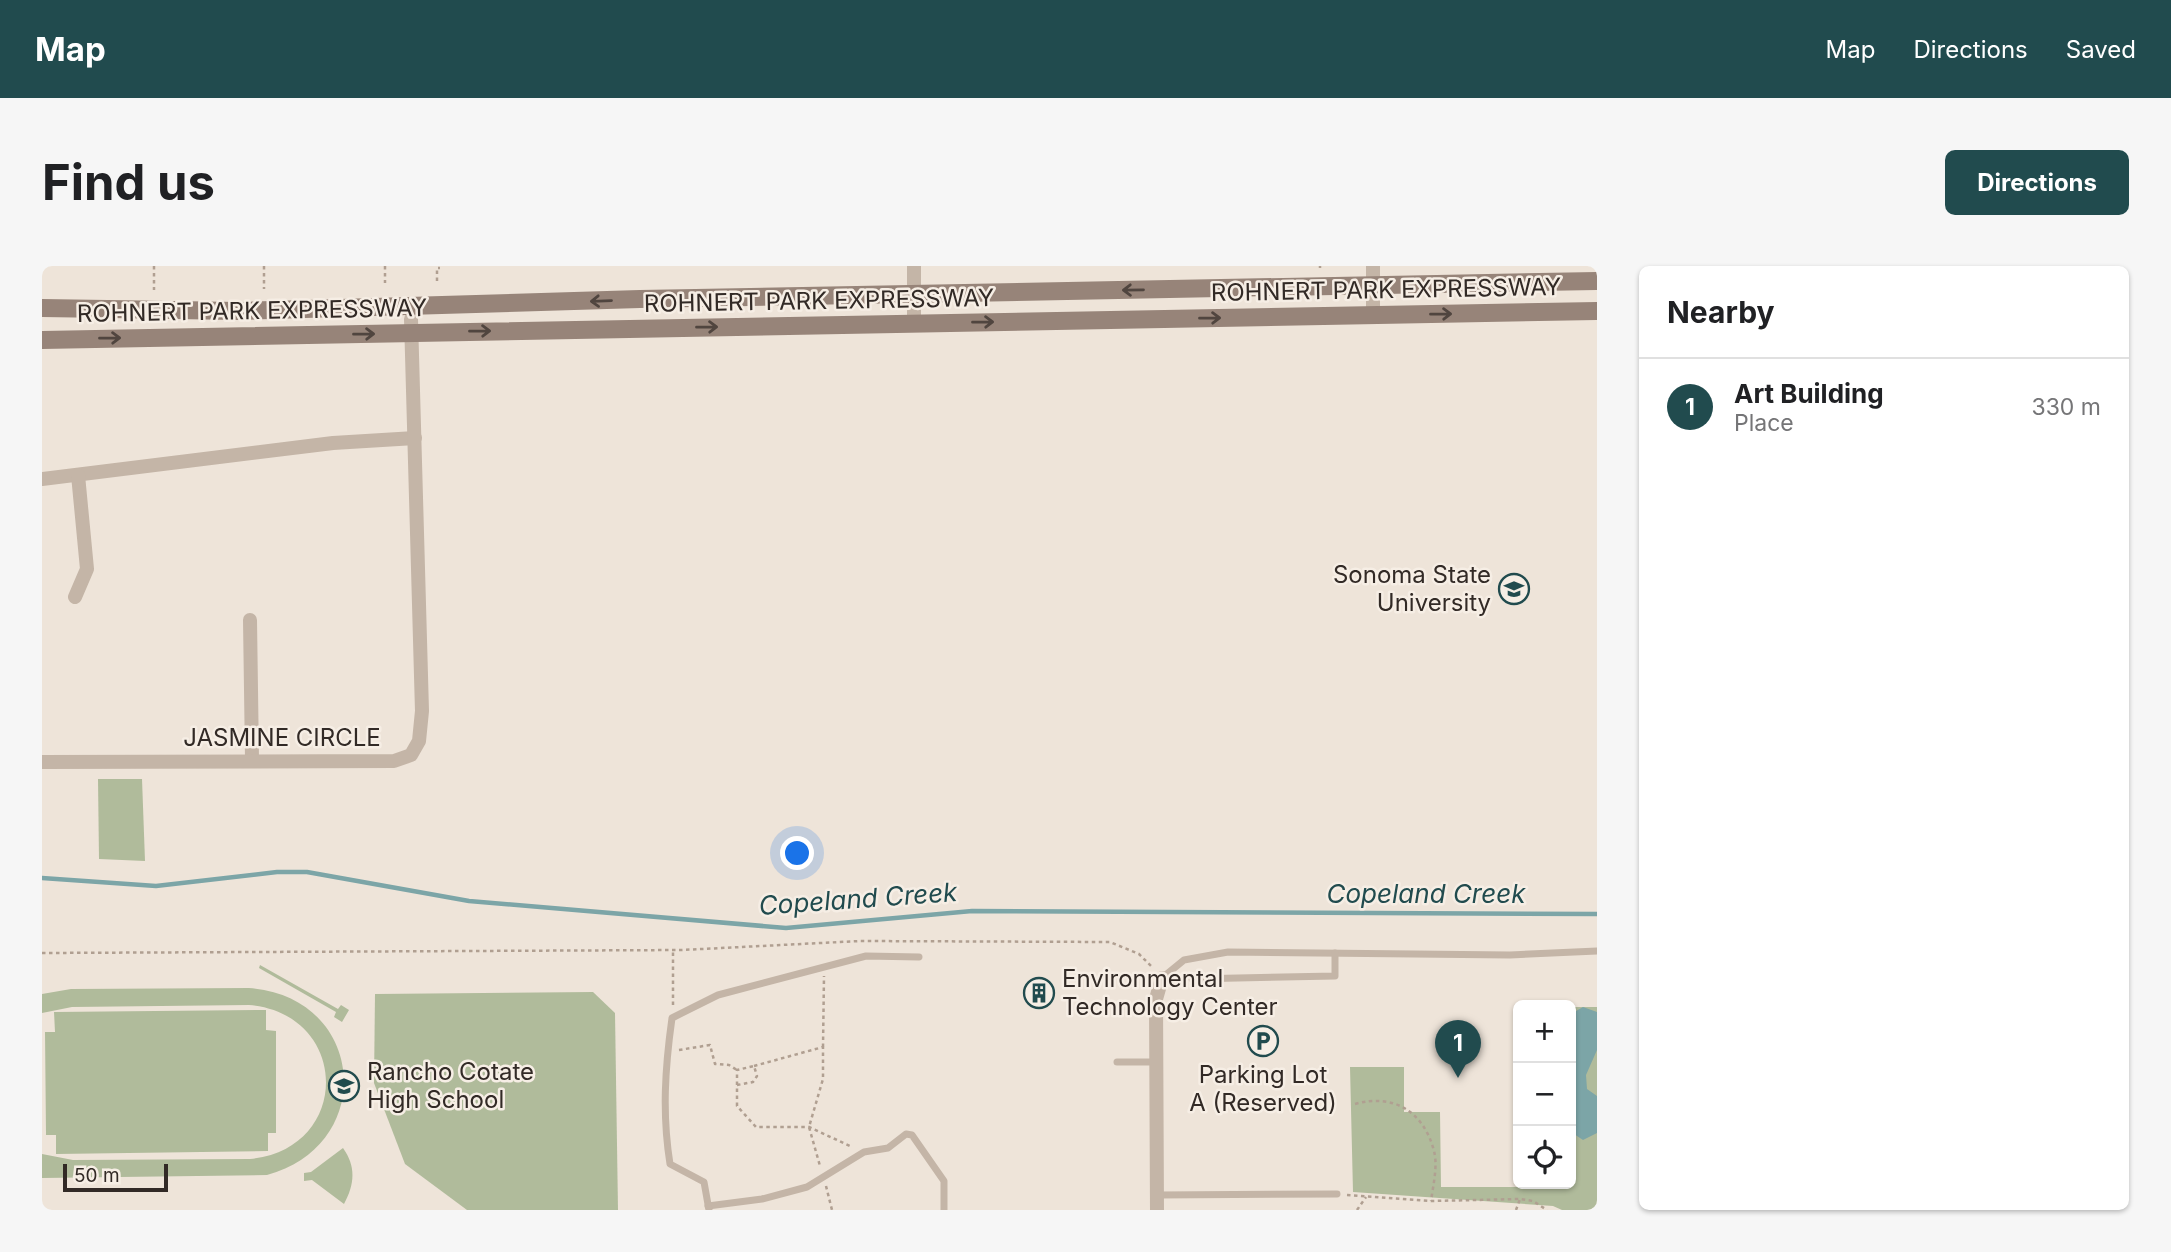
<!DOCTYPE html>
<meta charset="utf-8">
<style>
:root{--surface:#fff;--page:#f6f6f6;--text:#202124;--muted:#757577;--line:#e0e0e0;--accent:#214b4e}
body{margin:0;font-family:Inter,sans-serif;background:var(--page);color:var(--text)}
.controls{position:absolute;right:21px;bottom:21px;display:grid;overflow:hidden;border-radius:10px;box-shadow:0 2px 5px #0004}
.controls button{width:63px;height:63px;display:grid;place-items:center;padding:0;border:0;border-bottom:2px solid var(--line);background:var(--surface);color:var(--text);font:35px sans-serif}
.scale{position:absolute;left:21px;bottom:18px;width:105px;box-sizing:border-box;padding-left:7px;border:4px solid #322a26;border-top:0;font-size:19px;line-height:24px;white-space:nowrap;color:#322a26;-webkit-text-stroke:5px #f6eee5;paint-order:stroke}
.you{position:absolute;left:756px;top:588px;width:24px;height:24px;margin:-18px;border:5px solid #fff;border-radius:50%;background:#1a73e8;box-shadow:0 0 0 10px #1a73e833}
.badge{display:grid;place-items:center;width:46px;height:46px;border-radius:50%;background:var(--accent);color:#fff;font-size:23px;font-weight:700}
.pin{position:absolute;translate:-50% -58px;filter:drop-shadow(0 2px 4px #0008)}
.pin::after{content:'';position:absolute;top:37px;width:24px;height:21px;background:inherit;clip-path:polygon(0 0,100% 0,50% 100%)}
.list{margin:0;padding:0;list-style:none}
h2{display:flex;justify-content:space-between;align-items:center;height:91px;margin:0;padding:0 28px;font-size:30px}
h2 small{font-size:23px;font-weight:400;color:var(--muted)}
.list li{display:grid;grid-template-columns:46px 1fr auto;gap:21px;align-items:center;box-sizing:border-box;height:98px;padding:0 28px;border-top:2px solid var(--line)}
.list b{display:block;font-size:26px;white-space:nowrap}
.list p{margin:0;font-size:23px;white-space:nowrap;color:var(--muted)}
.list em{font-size:23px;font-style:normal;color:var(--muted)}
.icon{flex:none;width:38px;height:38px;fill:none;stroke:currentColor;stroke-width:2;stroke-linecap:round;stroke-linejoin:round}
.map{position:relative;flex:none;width:1555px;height:944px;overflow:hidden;border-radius:10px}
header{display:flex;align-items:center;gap:42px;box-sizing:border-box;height:98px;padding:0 35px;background:var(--accent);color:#fff}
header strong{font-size:33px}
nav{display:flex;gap:38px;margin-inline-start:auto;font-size:24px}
.intro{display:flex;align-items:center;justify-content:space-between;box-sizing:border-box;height:168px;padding:0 42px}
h1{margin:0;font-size:49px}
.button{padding:18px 32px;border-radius:10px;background:var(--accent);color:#fff;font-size:24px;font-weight:700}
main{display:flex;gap:42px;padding:0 42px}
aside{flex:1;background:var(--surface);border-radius:10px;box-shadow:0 2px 5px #0004}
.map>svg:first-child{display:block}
</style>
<header>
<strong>Map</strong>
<nav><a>Map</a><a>Directions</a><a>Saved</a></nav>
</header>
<div class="intro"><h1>Find us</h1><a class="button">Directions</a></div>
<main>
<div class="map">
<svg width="1555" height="944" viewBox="0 0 1555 944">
<rect width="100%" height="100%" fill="#eee4d9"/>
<g fill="#b0bb9b">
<path d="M56 513H100L103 595 57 593Z"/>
<path d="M218 699 296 743 299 739 307 744 300 756 292 751 294 746 217 702Z"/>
<path d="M29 723 207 722C323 730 337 878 225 909L0 912V888L31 894 208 893C310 883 309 748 207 739L30 741 0 747V728Z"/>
<path d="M551 726 573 747 576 944H425L363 898 332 817 333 728Z"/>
<path d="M1529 741H1555V944H1520L1511 940 1311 926 1308 801H1362V846H1398L1399 921H1477V918H1529Z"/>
<path d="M224 744V764L234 765V867H226V885L14 888V869H4L3 766H13L12 746Z"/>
<path d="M301 882C314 900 313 918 302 938L270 914 262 915V907L269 906Z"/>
</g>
<path fill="#7ca5a7" d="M1541 741 1555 746V784L1544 809 1545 823 1555 830V867L1541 874 1529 866V748Z"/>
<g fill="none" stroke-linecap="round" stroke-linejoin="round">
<path stroke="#7ca5a7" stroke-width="4.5" d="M0 612 114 620 235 606H265L427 635 744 662 930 645 1555 648"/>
<g stroke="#b09f91" stroke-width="2.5" stroke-dasharray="3.5 3.5" stroke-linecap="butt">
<path d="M112 0V24"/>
<path d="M222 0V23"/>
<path d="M343 0V17"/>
<path d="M1278 0V2"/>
<path d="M395 15V2H398"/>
<path d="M0 687 640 684 818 675 1068 676 1097 688 1111 702"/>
<path d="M631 739V684"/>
<path d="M781 781 782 710"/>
<path d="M637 784 668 779 673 798 687 799 695 804"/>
<path d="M712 800 781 781V813L767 861 778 900"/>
<path d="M695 819 711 816 715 810 712 800 695 804V840L714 861H767L810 881"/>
<path d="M1313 838C1352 827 1382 846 1392 885 1396 900 1391 920 1389 935"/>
<path d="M784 920 790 944"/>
<path d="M1305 929 1389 935 1478 933 1491 935 1505 944"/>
<path d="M1315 944 1324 931"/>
<path d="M1474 944 1478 933"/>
</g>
<g stroke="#c4b5a7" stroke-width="7">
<path d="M1120 712 1142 694 1186 686 1468 689 1555 685"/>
<path d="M1150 713 1293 710V687"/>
<path d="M1075 796H1114"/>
<path d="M1116 929 1295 928"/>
<path d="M666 940 720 933 765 921 822 886 846 882 864 868 870 869 902 915V944"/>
<path d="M667 944 662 916 628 898C620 848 623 802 630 752L676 729 824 690 877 691"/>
</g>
<g stroke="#c4b5a7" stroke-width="14">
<path d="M872 0V57"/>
<path d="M1331 0V49"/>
<path d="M0 213 291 177 373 172"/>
<path d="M33 331 45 303 36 209"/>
<path d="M208 354 210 493"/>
<path d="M0 496 352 495 369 489 377 475 380 445 369 53"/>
<path d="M1115 944 1114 733 1120 712"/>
</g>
<g stroke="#978479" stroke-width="18">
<path d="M0 42 197 45 598 33 1555 15"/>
<path d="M0 74 1555 45"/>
</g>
</g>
<defs><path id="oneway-shaft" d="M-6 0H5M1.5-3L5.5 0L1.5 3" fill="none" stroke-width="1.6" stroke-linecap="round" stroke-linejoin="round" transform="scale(1.75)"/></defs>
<g stroke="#50453f">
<use href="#oneway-shaft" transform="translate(1091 24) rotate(179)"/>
<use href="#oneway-shaft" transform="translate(559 35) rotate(178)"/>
<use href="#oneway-shaft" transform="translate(1399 48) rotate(-1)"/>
<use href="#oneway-shaft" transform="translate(1168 52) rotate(-1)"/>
<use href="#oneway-shaft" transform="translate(941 56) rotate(-1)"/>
<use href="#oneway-shaft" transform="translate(665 61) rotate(-1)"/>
<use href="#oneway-shaft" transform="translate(438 65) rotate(-1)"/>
<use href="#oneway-shaft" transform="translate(322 68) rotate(-1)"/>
<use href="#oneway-shaft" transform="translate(68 72) rotate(-1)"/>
</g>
<defs>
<g id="university-ring" transform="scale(1.575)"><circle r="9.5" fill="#f6eee5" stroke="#214b4e" stroke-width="1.5"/><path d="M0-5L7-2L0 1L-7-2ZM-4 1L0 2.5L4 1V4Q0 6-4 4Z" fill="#214b4e"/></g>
<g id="building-ring" transform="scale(1.575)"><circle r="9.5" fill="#f6eee5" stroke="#214b4e" stroke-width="1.5"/><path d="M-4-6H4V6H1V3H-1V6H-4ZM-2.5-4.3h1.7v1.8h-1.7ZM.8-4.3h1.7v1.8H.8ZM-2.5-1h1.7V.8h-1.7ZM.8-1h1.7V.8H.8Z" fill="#214b4e"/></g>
<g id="parking-ring" transform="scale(1.575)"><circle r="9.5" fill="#f6eee5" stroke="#214b4e" stroke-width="1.5"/><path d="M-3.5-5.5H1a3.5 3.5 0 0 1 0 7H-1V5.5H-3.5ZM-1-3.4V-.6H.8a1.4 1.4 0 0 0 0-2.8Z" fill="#214b4e"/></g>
<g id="school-ring" transform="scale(1.575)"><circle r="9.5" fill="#f6eee5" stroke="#214b4e" stroke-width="1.5"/><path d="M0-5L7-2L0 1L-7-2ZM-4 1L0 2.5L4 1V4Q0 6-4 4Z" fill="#214b4e"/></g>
</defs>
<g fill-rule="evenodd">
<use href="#university-ring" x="1472" y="323"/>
<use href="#building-ring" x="997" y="727"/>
<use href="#parking-ring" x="1221" y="775"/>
<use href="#school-ring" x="302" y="820"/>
</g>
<g text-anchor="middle" stroke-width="5" stroke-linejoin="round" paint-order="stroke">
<g font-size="24" fill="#322a26" stroke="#f6eee5">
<text transform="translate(1344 24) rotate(-1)" y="8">ROHNERT PARK EXPRESSWAY</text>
<text transform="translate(777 35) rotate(-1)" y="8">ROHNERT PARK EXPRESSWAY</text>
<text transform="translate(210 45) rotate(-1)" y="8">ROHNERT PARK EXPRESSWAY</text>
<text x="240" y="480">JASMINE CIRCLE</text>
</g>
<g font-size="24" fill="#322a26" stroke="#f6eee5" text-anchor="start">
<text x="1449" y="317" text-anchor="end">Sonoma State<tspan x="1449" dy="28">University</tspan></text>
<text x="1020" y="721">Environmental<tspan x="1020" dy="28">Technology Center</tspan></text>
<text x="325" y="814">Rancho Cotate<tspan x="325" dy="28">High School</tspan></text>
<text x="1221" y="817" text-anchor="middle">Parking Lot<tspan x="1221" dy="28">A (Reserved)</tspan></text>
</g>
<g font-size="26" font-style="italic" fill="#214b4e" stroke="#f6eee5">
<text x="1384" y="637">Copeland Creek</text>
<text transform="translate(816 633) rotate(-4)" y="9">Copeland Creek</text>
</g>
</g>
</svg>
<div class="controls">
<button>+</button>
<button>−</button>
<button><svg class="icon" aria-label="locate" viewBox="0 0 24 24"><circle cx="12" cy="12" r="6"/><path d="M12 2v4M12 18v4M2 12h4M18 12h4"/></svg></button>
</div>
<div class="scale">50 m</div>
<div class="you"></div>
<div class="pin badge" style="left:1416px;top:812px">1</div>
</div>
<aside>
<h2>Nearby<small></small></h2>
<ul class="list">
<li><span class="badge">1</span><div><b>Art Building</b><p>Place</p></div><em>330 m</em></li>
</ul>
</aside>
</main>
